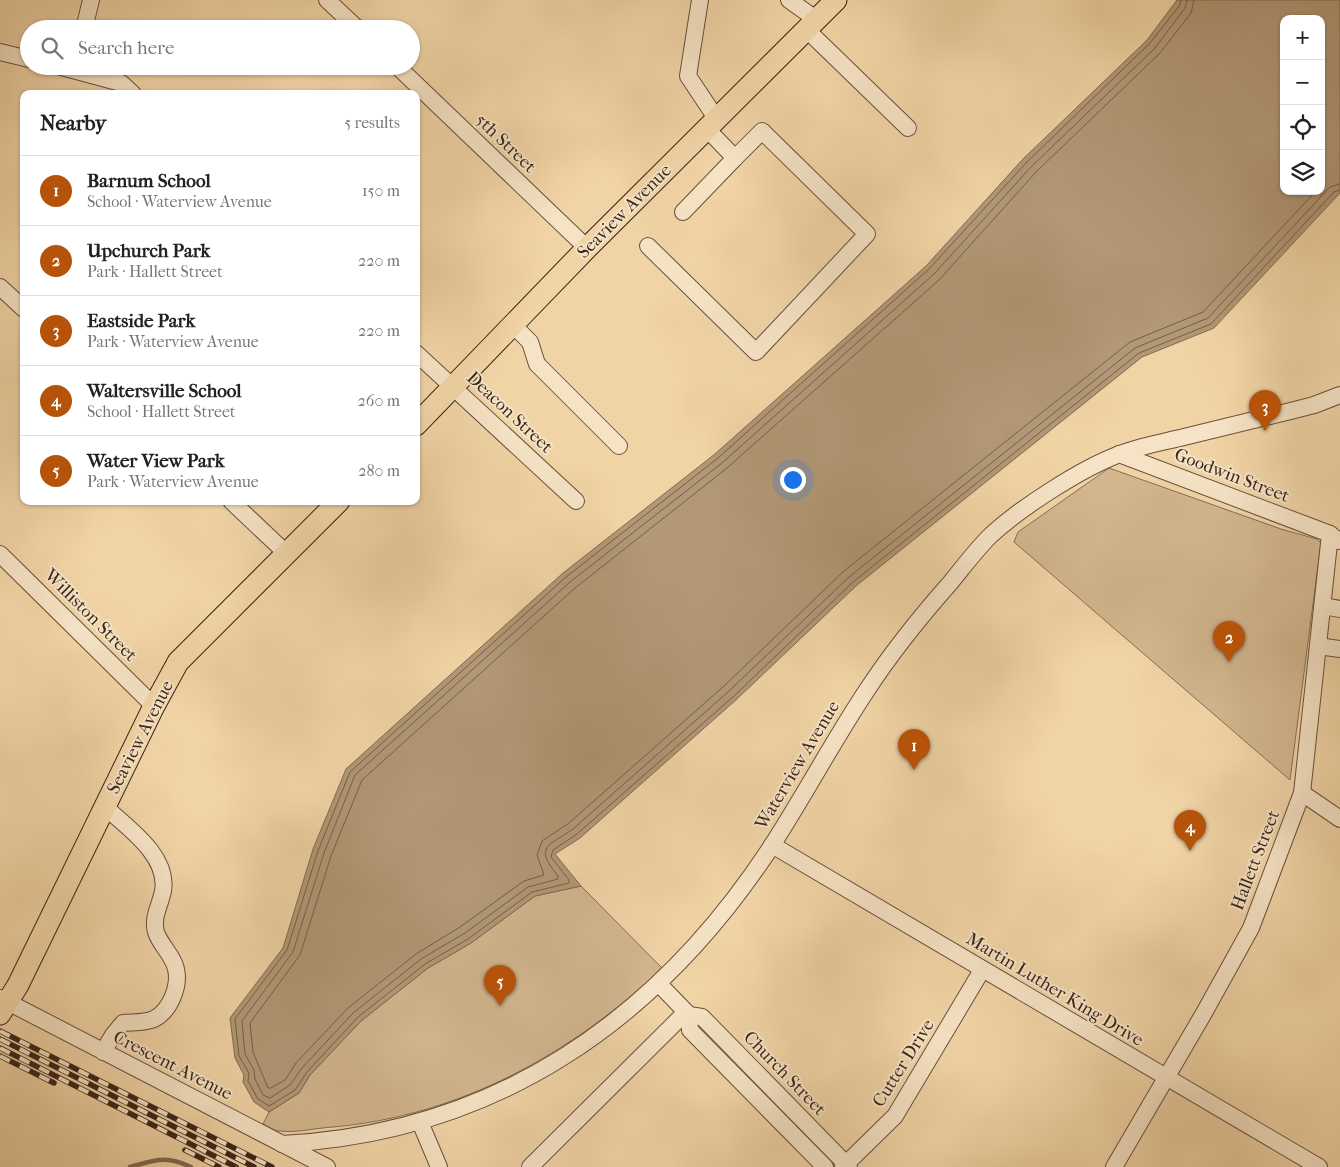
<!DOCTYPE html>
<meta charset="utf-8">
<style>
:root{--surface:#fff;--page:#f6f6f6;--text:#222;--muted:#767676;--line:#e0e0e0;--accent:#b45309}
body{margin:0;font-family:"IM FELL French Canon",serif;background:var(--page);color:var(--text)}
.controls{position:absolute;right:15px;top:15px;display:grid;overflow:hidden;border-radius:10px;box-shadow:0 1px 4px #0004}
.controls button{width:45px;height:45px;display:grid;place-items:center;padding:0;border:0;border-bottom:1px solid var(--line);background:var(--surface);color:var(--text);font:25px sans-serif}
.you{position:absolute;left:792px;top:479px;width:18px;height:18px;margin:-12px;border:4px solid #fff;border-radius:50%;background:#1a73e8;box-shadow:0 0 0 8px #1a73e833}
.badge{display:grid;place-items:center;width:32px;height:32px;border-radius:50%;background:var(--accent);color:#fff;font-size:16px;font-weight:700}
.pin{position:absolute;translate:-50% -41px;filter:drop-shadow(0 1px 2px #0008)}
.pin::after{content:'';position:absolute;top:26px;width:18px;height:15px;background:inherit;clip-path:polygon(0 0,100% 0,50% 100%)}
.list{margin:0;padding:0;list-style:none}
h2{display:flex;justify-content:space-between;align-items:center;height:65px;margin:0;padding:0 20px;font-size:21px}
h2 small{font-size:16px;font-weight:400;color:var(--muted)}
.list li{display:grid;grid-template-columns:32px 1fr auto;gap:15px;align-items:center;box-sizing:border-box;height:70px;padding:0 20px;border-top:1px solid var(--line)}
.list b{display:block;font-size:19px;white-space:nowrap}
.list p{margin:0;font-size:16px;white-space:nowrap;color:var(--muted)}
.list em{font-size:16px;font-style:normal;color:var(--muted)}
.icon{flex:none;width:28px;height:28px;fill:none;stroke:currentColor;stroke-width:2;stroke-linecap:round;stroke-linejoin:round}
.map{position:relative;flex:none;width:1340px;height:1167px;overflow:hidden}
.search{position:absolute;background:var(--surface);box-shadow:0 1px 4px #0004;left:20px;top:20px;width:400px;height:55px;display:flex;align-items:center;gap:12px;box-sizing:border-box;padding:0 18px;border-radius:28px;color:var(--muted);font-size:19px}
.panel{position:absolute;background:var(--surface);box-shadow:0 1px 4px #0004;left:20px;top:90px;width:400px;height:415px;border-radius:10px}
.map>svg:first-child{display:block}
</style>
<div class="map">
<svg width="1340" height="1167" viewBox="0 0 1340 1167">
<rect width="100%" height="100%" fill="#f1d4a6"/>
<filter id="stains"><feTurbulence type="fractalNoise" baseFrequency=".004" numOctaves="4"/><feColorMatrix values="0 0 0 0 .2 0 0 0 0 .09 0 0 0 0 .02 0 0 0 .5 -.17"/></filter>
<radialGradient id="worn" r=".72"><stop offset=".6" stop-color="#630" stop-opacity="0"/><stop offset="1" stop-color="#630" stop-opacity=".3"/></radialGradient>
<g fill="#d2b68e" stroke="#866d54">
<path d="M1109 468 1281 529 1317 539 1321 543 1290 780 1014 542 1018 532Z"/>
<path d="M581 886 662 968C572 1054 459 1116 333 1127 316 1128 297 1133 280 1131 274 1131 268 1126 263 1124L269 1112 299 1093 310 1075 361 1021 428 968 471 943 535 896Z"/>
</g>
<path fill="#b29876" stroke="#826a51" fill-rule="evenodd" d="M1177 0H1340V193L1214 328 1142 357 856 586 737 699 580 838 555 854 581 886 535 896 471 943 428 968 361 1021 310 1075 299 1093 269 1112 254 1102 243 1082 244 1075 235 1058 230 1018 283 948 313 849 346 769 563 573 715 454 926 266 1023 159 1147 40ZM1284 19H1321V191H1284Z"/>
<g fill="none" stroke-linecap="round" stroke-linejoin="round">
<g stroke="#765e48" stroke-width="1">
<path d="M1181 0 1180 5 1150 43 1026 163 929 269 718 458 566 577 350 772 318 851 287 950 235 1019 239 1056 249 1073 248 1081 258 1099 269 1106 295 1090 307 1072 358 1017 425 964 468 939 532 892 569 883V880L551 857 553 850 577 834 734 696 853 582 1139 353 1211 324 1334 192 1340 190"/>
<path d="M1187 0 1185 8 1155 48 1031 167 934 274 722 463 570 582 355 775 324 853 293 952 242 1021 245 1054 254 1070 255 1079 263 1095 270 1098 290 1085 302 1068 353 1013 421 959 465 933 528 887 558 879V876C534 846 547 847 573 829L729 691 849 577 1135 348 1208 318 1330 187 1340 184"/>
<path d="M1194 0 1191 13 1160 53 1036 172 939 280 727 468 575 588 362 780 331 856 300 955 250 1023 253 1052 268 1088H271L285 1080 296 1063 348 1008 416 954 460 927 524 881 544 875 537 855 542 841 569 823 724 686 844 571 1130 342 1203 312 1316 191"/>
</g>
<path stroke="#826a51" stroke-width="4.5" d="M130 1167C156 1160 165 1155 191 1167"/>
<g stroke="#67503c" stroke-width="18">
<g id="minor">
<path d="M327 0 358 29"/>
<path d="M700 0 688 76 716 118"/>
<path d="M789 0 817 20"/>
<path d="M84 29 91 0"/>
<path d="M807 30 908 128"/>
<path d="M0 52 29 59"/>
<path d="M58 66 121 83 133 94"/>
<path d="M397 66 587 248"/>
<path d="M683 212 735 158"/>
<path d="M648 246 756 352 867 234 762 131 735 158 706 128"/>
<path d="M0 287 24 309"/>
<path d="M513 325 530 342 537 364 619 446"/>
<path d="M416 353 576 501"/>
<path d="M1119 454 1330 534 1338 541"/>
<path d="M231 501 286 553"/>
<path d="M0 554 154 706"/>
<path d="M1323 606 1340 609"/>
<path d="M1318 646 1340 649"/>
<path d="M1302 793 1340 819"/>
<path d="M772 845 1319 1167"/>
<path d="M659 984 689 1015 702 1017 849 1167"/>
<path d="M0 998 327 1167"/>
<path d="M689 1015 690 1030 825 1167"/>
<path d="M103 1052 113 1035 123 1023C133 1022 145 1023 154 1019 170 1011 180 986 176 969 173 955 160 945 156 932 152 917 160 906 163 891 169 856 128 828 105 807"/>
<path d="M420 1122 439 1167"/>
<path d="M282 1144C495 1133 656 1022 771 847 804 796 832 743 865 693 891 653 920 617 951 582 964 566 976 550 990 536 1020 508 1082 468 1120 454 1140 446 1163 442 1184 437 1228 426 1271 416 1314 405L1340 395"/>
<path d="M530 1167 686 1012"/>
<path d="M843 1167 895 1116 982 970"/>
<path d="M1114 1167 1204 1013 1251 928 1302 793 1330 534"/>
</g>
</g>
<g stroke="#392419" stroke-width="23">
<g id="major">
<path d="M416 425 587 248 836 0"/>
<path d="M0 1014 18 985 154 706 178 662 339 501"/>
</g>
</g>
<use href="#minor" stroke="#f6e3c5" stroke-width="16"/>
<use href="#major" stroke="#f1d4a6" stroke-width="21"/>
<g stroke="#392419" stroke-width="5.5">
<g id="rail">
<path d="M0 1031 272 1167"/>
<path d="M0 1039 254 1167"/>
<path d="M0 1048 236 1167"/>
<path d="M0 1056 54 1083"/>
<path d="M185 1150 219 1167"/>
</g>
</g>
<use href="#rail" stroke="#f6e3c5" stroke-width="4" stroke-dasharray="11" stroke-linecap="butt"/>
</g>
<g text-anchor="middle" stroke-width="4" stroke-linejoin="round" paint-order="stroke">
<g font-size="18" fill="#392419" stroke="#f6e3c5">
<text transform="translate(506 143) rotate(44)" y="6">5th Street</text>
<text transform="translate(624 211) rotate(-45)" y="6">Seaview Avenue</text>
<text transform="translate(510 412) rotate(43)" y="6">Deacon Street</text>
<text transform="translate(1232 475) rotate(21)" y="6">Goodwin Street</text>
<text transform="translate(91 615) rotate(45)" y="6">Williston Street</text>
<text transform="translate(140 737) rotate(-63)" y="6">Seaview Avenue</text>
<text transform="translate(797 765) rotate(-59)" y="6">Waterview Avenue</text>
<text transform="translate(1255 860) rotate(-69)" y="6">Hallett Street</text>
<text transform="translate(1055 989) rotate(31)" y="6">Martin Luther King Drive</text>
<text transform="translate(903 1063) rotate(-58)" y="6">Cutter Drive</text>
<text transform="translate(173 1065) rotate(27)" y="6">Crescent Avenue</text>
<text transform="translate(785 1073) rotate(46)" y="6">Church Street</text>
</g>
</g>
<rect width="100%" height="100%" filter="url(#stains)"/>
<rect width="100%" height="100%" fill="url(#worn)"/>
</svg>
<div class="controls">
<button>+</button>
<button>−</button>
<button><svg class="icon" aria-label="locate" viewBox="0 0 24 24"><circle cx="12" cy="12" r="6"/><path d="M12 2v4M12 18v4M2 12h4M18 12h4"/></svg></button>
<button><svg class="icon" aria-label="layers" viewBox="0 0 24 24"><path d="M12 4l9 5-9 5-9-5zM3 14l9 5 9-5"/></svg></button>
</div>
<div class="you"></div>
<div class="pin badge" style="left:914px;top:770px">1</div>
<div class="pin badge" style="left:1229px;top:662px">2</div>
<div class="pin badge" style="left:1265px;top:431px">3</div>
<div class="pin badge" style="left:1190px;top:851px">4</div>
<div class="pin badge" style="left:500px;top:1006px">5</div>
<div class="search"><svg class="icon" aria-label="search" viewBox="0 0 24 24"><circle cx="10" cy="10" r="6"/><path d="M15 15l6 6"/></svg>Search here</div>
<section class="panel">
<h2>Nearby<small>5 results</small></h2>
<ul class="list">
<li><span class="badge">1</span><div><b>Barnum School</b><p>School · Waterview Avenue</p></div><em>150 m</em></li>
<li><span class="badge">2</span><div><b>Upchurch Park</b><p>Park · Hallett Street</p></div><em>220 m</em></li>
<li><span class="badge">3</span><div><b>Eastside Park</b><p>Park · Waterview Avenue</p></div><em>220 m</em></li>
<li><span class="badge">4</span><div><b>Waltersville School</b><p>School · Hallett Street</p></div><em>260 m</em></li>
<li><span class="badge">5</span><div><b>Water View Park</b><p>Park · Waterview Avenue</p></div><em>280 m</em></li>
</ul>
</section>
</div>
